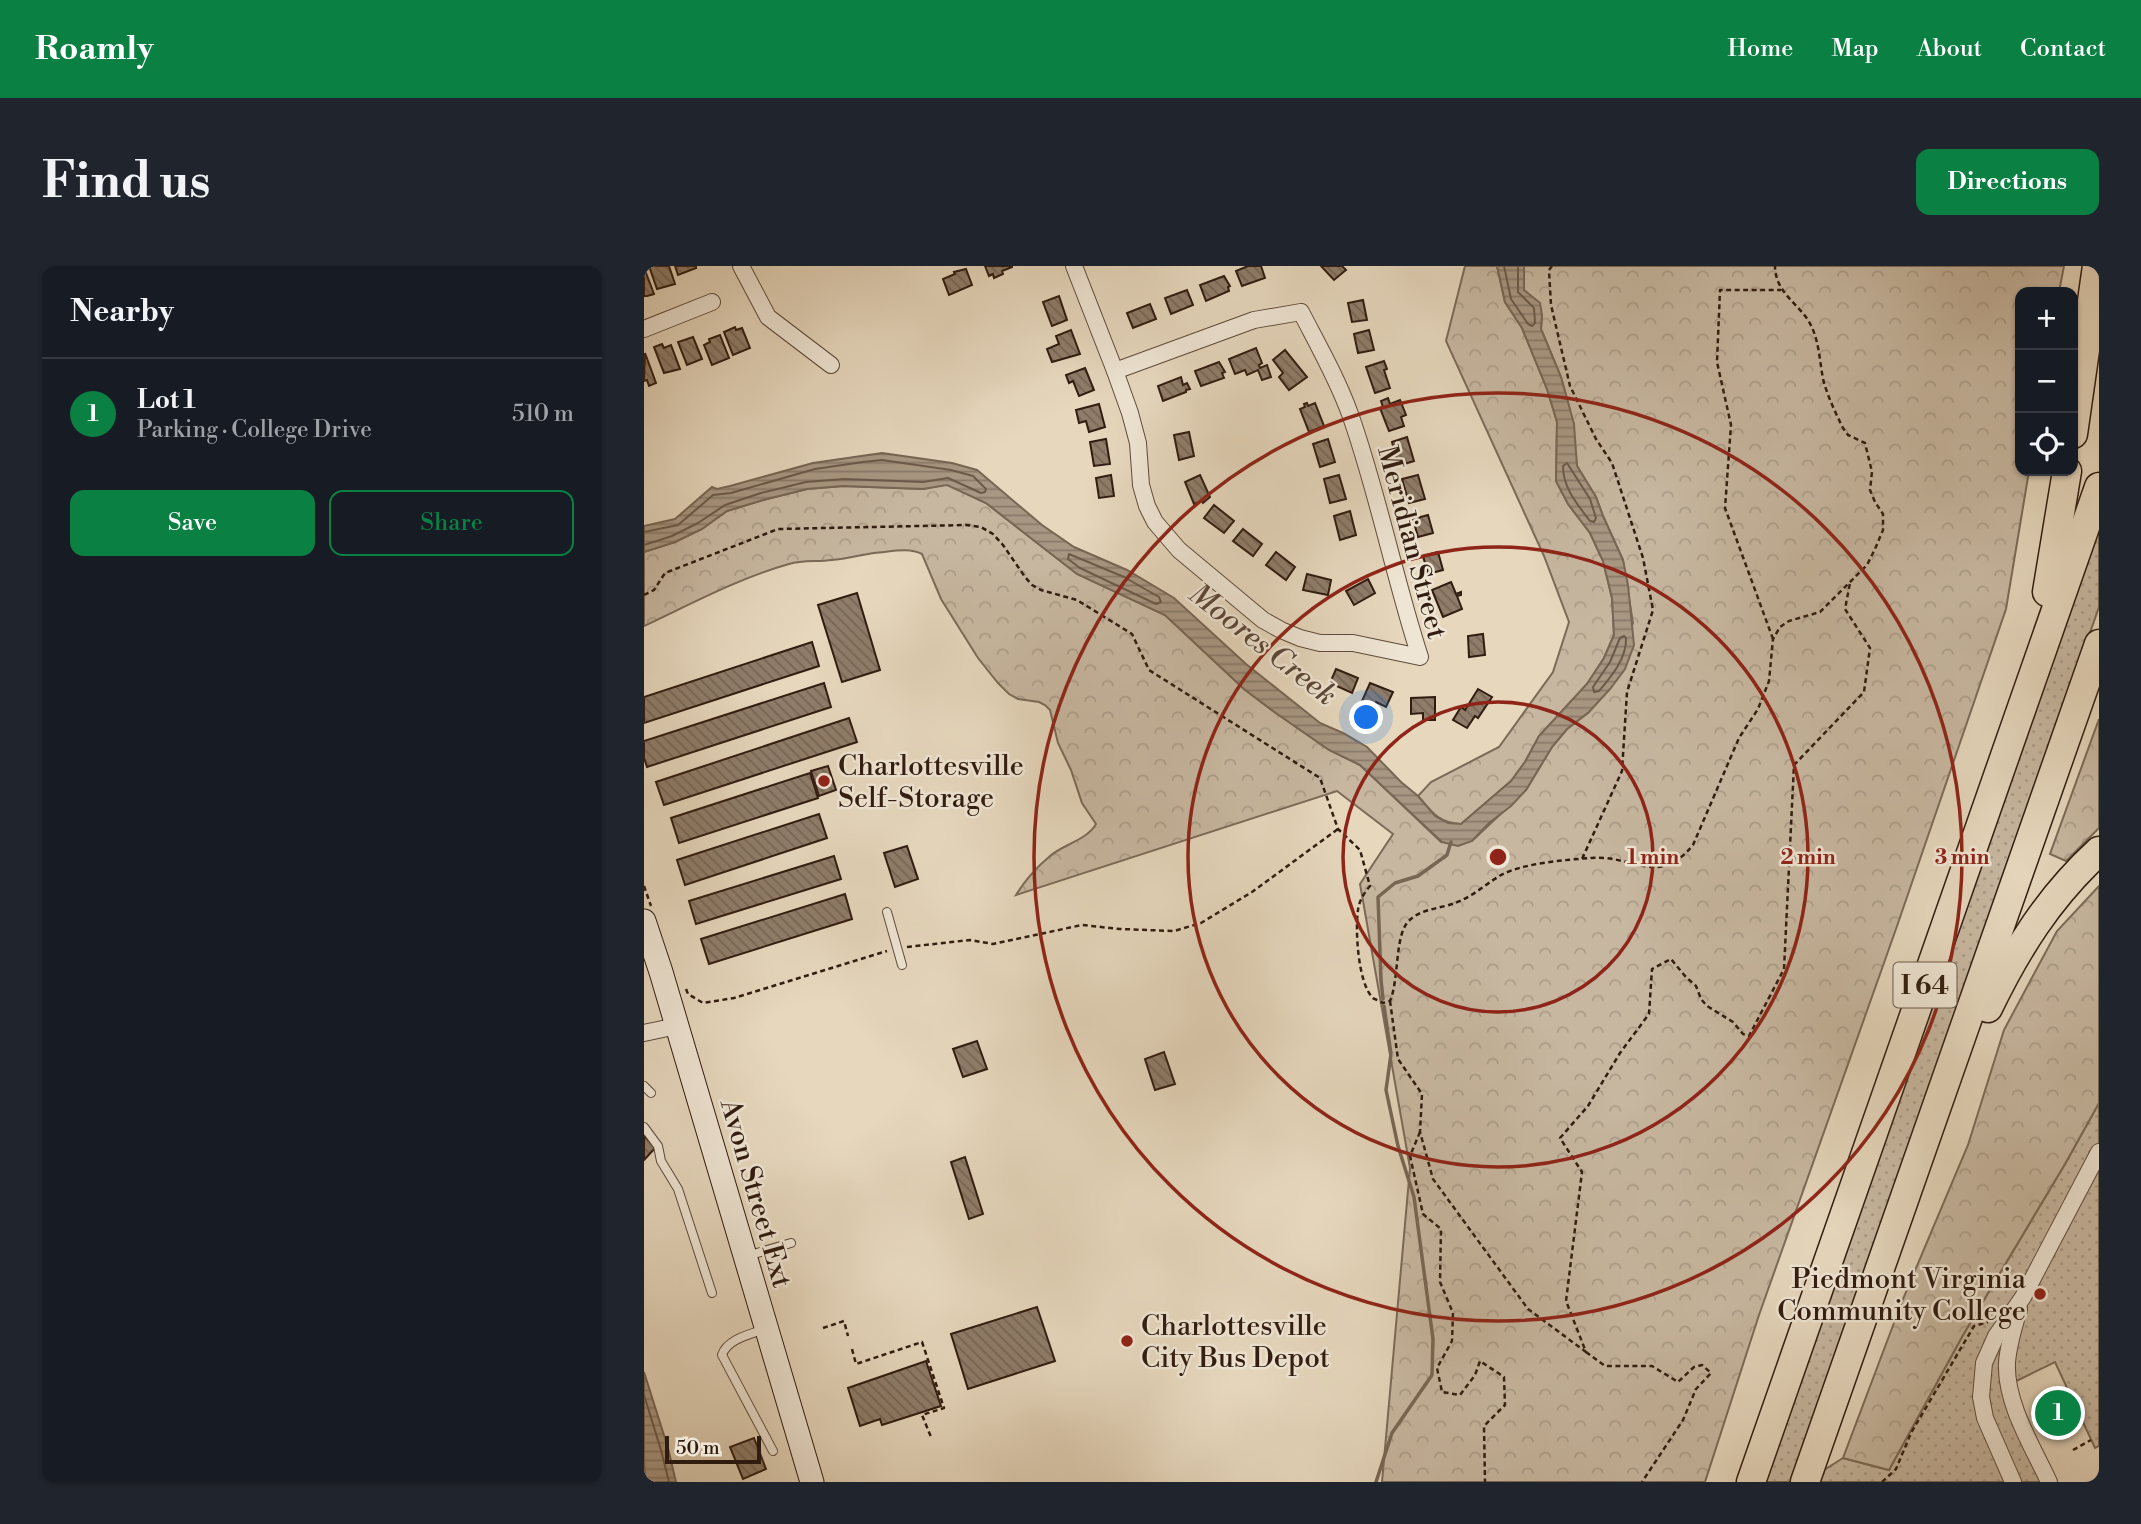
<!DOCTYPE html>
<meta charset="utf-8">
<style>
:root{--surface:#171b24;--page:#20242c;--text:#f1f3f6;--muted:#9ea1a6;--line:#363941;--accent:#0b8043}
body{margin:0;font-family:"Libre Bodoni",serif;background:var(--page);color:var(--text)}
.controls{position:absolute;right:21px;top:21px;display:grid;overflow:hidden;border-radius:14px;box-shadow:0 2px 5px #0004}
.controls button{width:63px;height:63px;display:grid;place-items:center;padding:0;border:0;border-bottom:2px solid var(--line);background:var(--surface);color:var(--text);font:35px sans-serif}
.scale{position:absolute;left:21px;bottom:18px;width:96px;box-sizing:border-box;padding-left:7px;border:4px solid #311c10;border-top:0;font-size:19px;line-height:24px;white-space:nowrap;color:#311c10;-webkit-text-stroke:5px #efe5d4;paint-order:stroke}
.you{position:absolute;left:723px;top:452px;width:24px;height:24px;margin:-18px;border:5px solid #fff;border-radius:50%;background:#1a73e8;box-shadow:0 0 0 10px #1a73e833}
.badge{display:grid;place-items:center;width:46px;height:46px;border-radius:50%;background:var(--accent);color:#fff;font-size:23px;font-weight:700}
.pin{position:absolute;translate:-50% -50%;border:4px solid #fff;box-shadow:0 2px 7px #0006}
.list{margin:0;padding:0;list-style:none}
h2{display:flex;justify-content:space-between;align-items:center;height:91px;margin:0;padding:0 28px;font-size:30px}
h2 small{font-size:23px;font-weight:400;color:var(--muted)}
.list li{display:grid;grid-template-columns:46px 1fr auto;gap:21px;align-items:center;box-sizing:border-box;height:112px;padding:0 28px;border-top:2px solid var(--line)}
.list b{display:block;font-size:26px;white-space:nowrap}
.list p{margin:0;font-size:23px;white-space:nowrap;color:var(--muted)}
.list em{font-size:23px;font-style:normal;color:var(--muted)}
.actions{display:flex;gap:14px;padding:21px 28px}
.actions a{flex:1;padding:16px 0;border:2px solid var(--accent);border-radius:14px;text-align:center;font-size:24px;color:var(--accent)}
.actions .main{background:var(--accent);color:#fff}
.icon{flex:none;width:38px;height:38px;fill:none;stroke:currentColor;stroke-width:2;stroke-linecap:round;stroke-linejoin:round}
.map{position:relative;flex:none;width:1455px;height:1216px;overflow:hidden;border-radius:14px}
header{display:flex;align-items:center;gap:42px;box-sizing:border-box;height:98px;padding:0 35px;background:var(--accent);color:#fff}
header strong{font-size:33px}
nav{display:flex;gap:38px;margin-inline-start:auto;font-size:24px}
.intro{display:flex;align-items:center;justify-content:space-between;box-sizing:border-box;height:168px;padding:0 42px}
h1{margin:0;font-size:49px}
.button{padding:18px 32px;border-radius:14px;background:var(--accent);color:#fff;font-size:24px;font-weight:700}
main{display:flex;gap:42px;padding:0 42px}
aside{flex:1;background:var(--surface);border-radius:14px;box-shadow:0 2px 5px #0004}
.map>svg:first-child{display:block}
</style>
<header>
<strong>Roamly</strong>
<nav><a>Home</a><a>Map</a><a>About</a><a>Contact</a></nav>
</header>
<div class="intro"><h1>Find us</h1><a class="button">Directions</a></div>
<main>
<aside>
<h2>Nearby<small></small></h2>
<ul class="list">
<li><span class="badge">1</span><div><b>Lot 1</b><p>Parking · College Drive</p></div><em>510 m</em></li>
</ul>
<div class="actions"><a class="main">Save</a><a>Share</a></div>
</aside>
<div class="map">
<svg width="1455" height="1216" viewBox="0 0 1455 1216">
<defs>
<pattern id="grass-dots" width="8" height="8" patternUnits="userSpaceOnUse" patternTransform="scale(1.75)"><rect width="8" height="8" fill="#c7b7a0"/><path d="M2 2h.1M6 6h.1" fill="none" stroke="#ab9d89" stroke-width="1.8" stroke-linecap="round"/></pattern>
<pattern id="forest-crowns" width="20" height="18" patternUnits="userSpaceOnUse" patternTransform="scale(1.75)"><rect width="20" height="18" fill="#c7b7a0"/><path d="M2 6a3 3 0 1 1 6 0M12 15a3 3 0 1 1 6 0" fill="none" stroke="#ab9d89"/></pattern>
<pattern id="water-rules" width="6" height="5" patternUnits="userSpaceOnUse" patternTransform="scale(1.75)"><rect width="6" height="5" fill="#a89782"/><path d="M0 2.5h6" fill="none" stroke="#897a69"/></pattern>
<pattern id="building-back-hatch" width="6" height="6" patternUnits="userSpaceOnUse" patternTransform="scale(1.75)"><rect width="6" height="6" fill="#8f7d6a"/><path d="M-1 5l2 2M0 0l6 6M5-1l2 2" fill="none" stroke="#756656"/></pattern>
</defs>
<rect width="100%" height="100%" fill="#e6d7bd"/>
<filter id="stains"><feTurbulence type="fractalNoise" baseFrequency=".00286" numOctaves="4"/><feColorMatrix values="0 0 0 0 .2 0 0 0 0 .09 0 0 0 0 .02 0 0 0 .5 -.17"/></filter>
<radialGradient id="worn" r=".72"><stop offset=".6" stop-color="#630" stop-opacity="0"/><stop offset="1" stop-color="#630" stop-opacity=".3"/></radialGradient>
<g fill="url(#grass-dots)" stroke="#7c6a58" stroke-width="2">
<path d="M1455 241V341L1147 1216H1112Z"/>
<path d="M1455 837V1180L1451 1182 1411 1096 1364 1119 1405 1216H1161L1199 1192 1245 1204 1319 1069 1421 898Z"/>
</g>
<g fill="url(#forest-crowns)" stroke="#7c6a58" stroke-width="2">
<path d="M821 0H853L861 36 878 62 903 123 913 156 912 215 924 238 946 267 959 295 968 332 970 369 960 392 943 418 895 470 881 496 867 515 817 558C794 557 788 546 774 530L787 516 855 481 909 406 925 356 900 290 802 75Z"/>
<path d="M880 0H1420L1415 26H1376V205H1385L1362 343 1252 663 1115 1049 1061 1216H738L766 902 716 618 749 568 693 525 372 629C381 614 393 601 406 590 420 578 443 574 452 558L438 537 427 504 414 477 406 444 401 439 395 436 374 433 365 428 354 417 334 392 297 333 278 288C264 281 246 286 230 287 216 289 202 293 188 294 173 296 159 294 145 298 95 312 47 338 0 360V286L31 276 58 263 83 245 119 234 163 223 199 220 279 223 303 218 342 237 433 308 521 349 600 423 629 445 685 484 716 499 797 576 828 575 882 524 908 481 923 463 945 446 989 357 979 294 959 250 952 231 933 200 925 140 917 111 897 63 898 49 880 24Z"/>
<path d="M1455 453V562L1422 595 1406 588Z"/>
<path d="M1455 620V837L1421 898 1319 1069 1245 1204 1199 1192 1259 1033 1324 879 1360 764 1413 665Z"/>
</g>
<g fill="url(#water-rules)" stroke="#786654" stroke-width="2">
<path d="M853 0H880V24L896 37 898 49 897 63 917 111 930 158 933 200 952 231 959 250 979 294 984 319 990 379 981 403 966 423 945 446 923 463 908 481 882 524 867 540 845 557 828 575 814 580 798 576 716 499 685 484 629 445 600 423 521 349 433 308 342 237 303 219 279 223 199 220 163 223 119 234 83 245 58 263 31 276 0 286V260L31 253 68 221 73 223 86 220 169 197 238 187 308 197 333 204 398 259 430 281 483 304 530 332 602 398 676 457 699 467 723 481 757 516 774 530 791 550 804 557 817 558 867 515 881 496 895 470 943 418 960 392 970 369 968 332 959 295 946 267 924 238 912 215 913 156 903 123 878 62 861 36Z"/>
<path d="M0 1106 24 1182 32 1216H2L0 1195Z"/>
</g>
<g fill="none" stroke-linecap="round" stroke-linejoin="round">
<g stroke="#6c5a49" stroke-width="2">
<path d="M860 0 867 33 884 58 888 60 891 57 890 42 874 26V0"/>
<path d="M923 197 946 233 952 252 950 256 946 255C933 238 919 222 919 200Z"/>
<path d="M0 266 34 259 69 229 87 227 171 203 219 196 238 194 307 204 329 210 342 223 341 226 337 227 304 212 279 216 200 213 162 216 117 227 81 239 54 257 28 270 0 279"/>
<path d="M425 288 480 311 515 331 517 336 512 338 436 302 424 293Z"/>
<path d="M980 370 982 372C983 392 967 411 955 425L950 426 949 421 966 396 976 372Z"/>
<path d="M0 1129 17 1184 25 1216"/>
</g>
<g stroke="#786654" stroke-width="3.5">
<path d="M739 733 737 714 734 631 751 617 774 610 803 589 807 576"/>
<path d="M732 1216 748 1167 788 1109 789 1073 770 931 754 880 742 824 747 788 740 740"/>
</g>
</g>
<g fill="url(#building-back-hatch)" stroke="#311c10" stroke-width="2">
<path d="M5 0H25L31 18 13 23Z"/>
<path d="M31 0H52V2L34 9Z"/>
<path d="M341 0H368V1L358 5 359 8 350 12 349 8 345 10Z"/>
<path d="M604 0H617L621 12 598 20 592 5Z"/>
<path d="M677 0H698L702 4 690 14Z"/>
<path d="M322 3 328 19 305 29 299 13 311 8 310 6Z"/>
<path d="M0 7H2L10 28 3 30H0Z"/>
<path d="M580 10 586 20 584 21 585 25 562 35 556 19Z"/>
<path d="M543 24 549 39 527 48 521 32Z"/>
<path d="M415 30 423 54 408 60 399 36Z"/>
<path d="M719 34 723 54 708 56 704 37Z"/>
<path d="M506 38 512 53 489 62 483 47Z"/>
<path d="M91 61 92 64 98 62 106 82 89 89 80 66Z"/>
<path d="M427 64 436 88 408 96 403 83 415 78 412 70Z"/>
<path d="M725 64 730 84 714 87 710 68Z"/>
<path d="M76 69 85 92 68 99 60 79 66 76 65 73Z"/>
<path d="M49 71 58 93 43 99 34 76Z"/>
<path d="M18 78 20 82 27 79 36 103 20 107 10 81Z"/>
<path d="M612 82 618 97 615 99 616 102 623 99 627 111 618 114 614 104 603 109 601 104 591 108 585 93Z"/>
<path d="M641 84 663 111 645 124 635 111 639 107 629 94Z"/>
<path d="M1 87 12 117 5 120 3 114 0 115Z"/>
<path d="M740 95 743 103 740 104 746 122 731 127 722 101Z"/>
<path d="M575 96 581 106 578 107 580 112 557 120 551 105Z"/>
<path d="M441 102 450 124 435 130 429 115 425 117 422 109Z"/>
<path d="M537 111 539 119 543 117 546 123 542 124V126L519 135 514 120Z"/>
<path d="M744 132 746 138 756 134 762 149 757 151 760 160 745 165 736 142 739 141 737 135Z"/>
<path d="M663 137 664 140 671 137 680 160 665 166 656 143 661 141 660 138Z"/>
<path d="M455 138 461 161 445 166 442 155 435 157 432 144Z"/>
<path d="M545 166 550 190 535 194 530 169Z"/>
<path d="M763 171 770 195 754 200 748 176Z"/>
<path d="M462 173 466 198 450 200 446 176Z"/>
<path d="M684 173 691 196 676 201 669 178Z"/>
<path d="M467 209 470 230 455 232 452 212Z"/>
<path d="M556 209 566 231 559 237 558 235 550 238 541 216Z"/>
<path d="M695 209 702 233 686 237 680 213Z"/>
<path d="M774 209 781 233 765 237 758 213Z"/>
<path d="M570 239 590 255 580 267 560 252Z"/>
<path d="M706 245 712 269 696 274 690 250Z"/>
<path d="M784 249 789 267 774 271 769 253Z"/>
<path d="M599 263 618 278 609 290 589 275Z"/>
<path d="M632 286 651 301 642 314 622 299Z"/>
<path d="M794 286 799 304 784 308 779 290Z"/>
<path d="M663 308 687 314 684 329 659 324Z"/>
<path d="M724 313 731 327 710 339 702 325Z"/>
<path d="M807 316 812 328 817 326V329L813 330 818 343 799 351 788 324Z"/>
<path d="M213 327 236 404 198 416 174 339Z"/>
<path d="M839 368 841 389 825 391 824 370Z"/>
<path d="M168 376 175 400 0 457V431Z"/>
<path d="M692 403 714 412 708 427 686 417Z"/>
<path d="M180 417 187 441 3 501 0 492V475Z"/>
<path d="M726 417 749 426 742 441 732 436 730 441 718 435Z"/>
<path d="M834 423 848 431 834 452 831 450 823 462 809 454 817 441 821 444Z"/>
<path d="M791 431V454H779V447L767 448V432Z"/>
<path d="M205 452 213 476 20 539 12 516Z"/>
<path d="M184 500 192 524 175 530 167 505Z"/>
<path d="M166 507 174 532 35 577 27 552Z"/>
<path d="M175 548 183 572 41 619 33 594Z"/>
<path d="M263 580 274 613 251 621 240 587Z"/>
<path d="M190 590 197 613 52 658 45 635Z"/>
<path d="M201 628 208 653 65 698 57 673Z"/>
<path d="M333 775 343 803 319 811 309 783Z"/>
<path d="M520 786 531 818 511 824 501 793Z"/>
<path d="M0 870 12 881 0 894Z"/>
<path d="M321 891 339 948 325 953 307 896Z"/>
<path d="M393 1041 411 1095 324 1123 307 1068Z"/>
<path d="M282 1095 297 1140 238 1159 236 1153 216 1160 204 1122Z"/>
<path d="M110 1172 122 1203 99 1213 86 1181Z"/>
</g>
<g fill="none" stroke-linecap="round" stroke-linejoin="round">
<g stroke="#5e4b3b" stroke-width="10">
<g id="service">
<path d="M243 646 258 699"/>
<path d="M0 820 7 827"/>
<path d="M0 861 14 880 17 895 34 923 68 1027"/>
<path d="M103 990 147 977"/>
<path d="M121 1063C107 1068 83 1073 78 1089L129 1185"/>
</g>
</g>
<g stroke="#5e4b3b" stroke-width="18">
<g id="minor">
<path d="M97 0 124 51 187 99"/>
<path d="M430 0 471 105"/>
<path d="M657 46C674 79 693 112 706 148 734 227 750 311 776 391L709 377H676L656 372 637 364 619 354 535 284 511 256 503 240 497 219 494 177 486 147 471 105 610 54Z"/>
<path d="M0 63 68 36"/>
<path d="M0 767 33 760"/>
<path d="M1375 1043C1370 1061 1364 1079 1363 1097 1361 1137 1389 1181 1405 1216"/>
<path d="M1369 1216 1341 1152 1337 1131 1340 1097 1352 1070 1379 1031 1455 886"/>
</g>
</g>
<g stroke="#311c10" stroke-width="25">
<path id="secondary" d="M0 655 17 706 168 1216"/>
</g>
<g stroke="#311c10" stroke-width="31">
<g id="motorway">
<path d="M1429 168 1453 0"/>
<path d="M1403 326 1423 205"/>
<path d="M1344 742C1373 682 1405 631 1455 585"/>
<path d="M1107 1216 1455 221"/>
<path d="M1161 1216 1455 378"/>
</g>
</g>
<g stroke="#311c10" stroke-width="2.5" stroke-dasharray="5 3.5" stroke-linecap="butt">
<path d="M908 0 905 4 907 39 926 120 952 173 968 197 999 292 1009 344 983 426 978 505 938 593"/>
<path d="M0 329 10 324 21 307 134 263 322 259 337 261 349 268 359 279 381 311 388 319 397 324 433 334 488 368 505 404 676 512 694 563 716 584 726 620C720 627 715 635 714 644 711 664 714 718 729 732 730 733 738 736 739 737L746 735C755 714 751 672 763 657 774 643 795 643 811 637 828 631 842 618 857 609 880 597 920 594 946 592 989 588 1014 622 1049 579L1095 472 1114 443 1125 415 1129 373 1136 361 1145 355 1176 346 1223 299 1231 283 1239 264V248L1231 236 1226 224 1228 206 1221 177 1204 169 1199 162C1192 148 1185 133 1180 117 1175 96 1176 73 1164 54 1152 36 1131 25 1131 0"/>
<path d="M1129 373 1081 242 1087 159 1073 96 1076 24H1137"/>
<path d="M0 620 7 640"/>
<path d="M263 681 326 674 349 678 438 659 476 663 530 665 557 657 608 626 694 563"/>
<path d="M42 723 44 728 59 737 90 732 243 685"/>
<path d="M746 735 754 793 778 828 776 866 789 913 884 1043 942 1086 922 1035 938 906 916 872 944 840 976 787 1005 748 1008 703 1027 693 1041 710 1052 720 1057 733 1063 740 1089 756 1099 768 1105 770 1140 703 1150 499 1220 426 1226 382 1201 343 1206 317"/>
<path d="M776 866 766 890 779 948 797 963 796 1016 809 1047 808 1075 793 1102 798 1126 816 1129 831 1109 836 1095 860 1111 861 1139 840 1160 841 1216"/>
<path d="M179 1062 200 1055 204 1070"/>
<path d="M208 1083 212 1098 278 1076 300 1142 278 1149 287 1171"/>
<path d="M942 1086 961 1100H1008L1034 1116 1050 1101 1058 1099 1067 1107 1052 1123 1039 1154 998 1216"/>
<path d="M1429 1184 1447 1174"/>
<path d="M1238 1216 1252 1203 1267 1167 1330 1060 1344 1056"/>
</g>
<use href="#service" stroke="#efe5d4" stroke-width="8"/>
<use href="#minor" stroke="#efe5d4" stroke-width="16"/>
<use href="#secondary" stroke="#efe5d4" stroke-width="23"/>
<use href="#motorway" stroke="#e6d7bd" stroke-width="28"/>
</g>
<g fill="none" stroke="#8f2418" stroke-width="3.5">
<circle cx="854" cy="591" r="155"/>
<circle cx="854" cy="591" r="310"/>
<circle cx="854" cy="591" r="464"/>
</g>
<g fill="#8f2418" stroke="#efe5d4" stroke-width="2.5">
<circle cx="180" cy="515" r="7"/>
<circle cx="1396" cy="1028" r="7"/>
<circle cx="483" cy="1075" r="7"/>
</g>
<g text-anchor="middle" stroke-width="5" stroke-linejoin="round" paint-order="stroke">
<rect fill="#efe5d4" stroke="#6a584b" stroke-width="2" x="1249.5" y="696.5" width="63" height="45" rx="5"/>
<g font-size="26" font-weight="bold" fill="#311c10">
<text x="1281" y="728">I 64</text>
</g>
<g font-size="28" fill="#311c10" stroke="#efe5d4">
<text transform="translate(769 276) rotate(75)" y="10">Meridian Street</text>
<text transform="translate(113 927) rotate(74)" y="10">Avon Street Ext</text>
</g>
<g font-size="28" fill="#311c10" stroke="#efe5d4" text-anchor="start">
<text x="194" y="509">Charlottesville<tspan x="194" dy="32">Self-Storage</tspan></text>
<text x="1382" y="1022" text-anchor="end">Piedmont Virginia<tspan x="1382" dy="32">Community College</tspan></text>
<text x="497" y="1069">Charlottesville<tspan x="497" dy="32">City Bus Depot</tspan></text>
</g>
<g font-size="30" font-style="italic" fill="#5b4738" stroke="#efe5d4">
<text transform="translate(619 378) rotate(38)" y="10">Moores Creek</text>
</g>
</g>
<circle cx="854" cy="591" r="10" fill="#8f2418" stroke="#efe5d4" stroke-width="3.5"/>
<g font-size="21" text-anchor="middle" font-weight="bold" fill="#8f2418" stroke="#efe5d4" stroke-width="5" stroke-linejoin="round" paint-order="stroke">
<text x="1009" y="598">1 min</text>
<text x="1164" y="598">2 min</text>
<text x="1318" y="598">3 min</text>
</g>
<rect width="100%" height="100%" filter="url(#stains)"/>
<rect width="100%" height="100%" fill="url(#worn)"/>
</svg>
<div class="controls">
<button>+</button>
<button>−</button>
<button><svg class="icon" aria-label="locate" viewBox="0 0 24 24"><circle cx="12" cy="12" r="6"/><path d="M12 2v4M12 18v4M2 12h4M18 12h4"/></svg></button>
</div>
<div class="scale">50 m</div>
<div class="you"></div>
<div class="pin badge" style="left:1414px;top:1147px">1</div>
</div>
</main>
